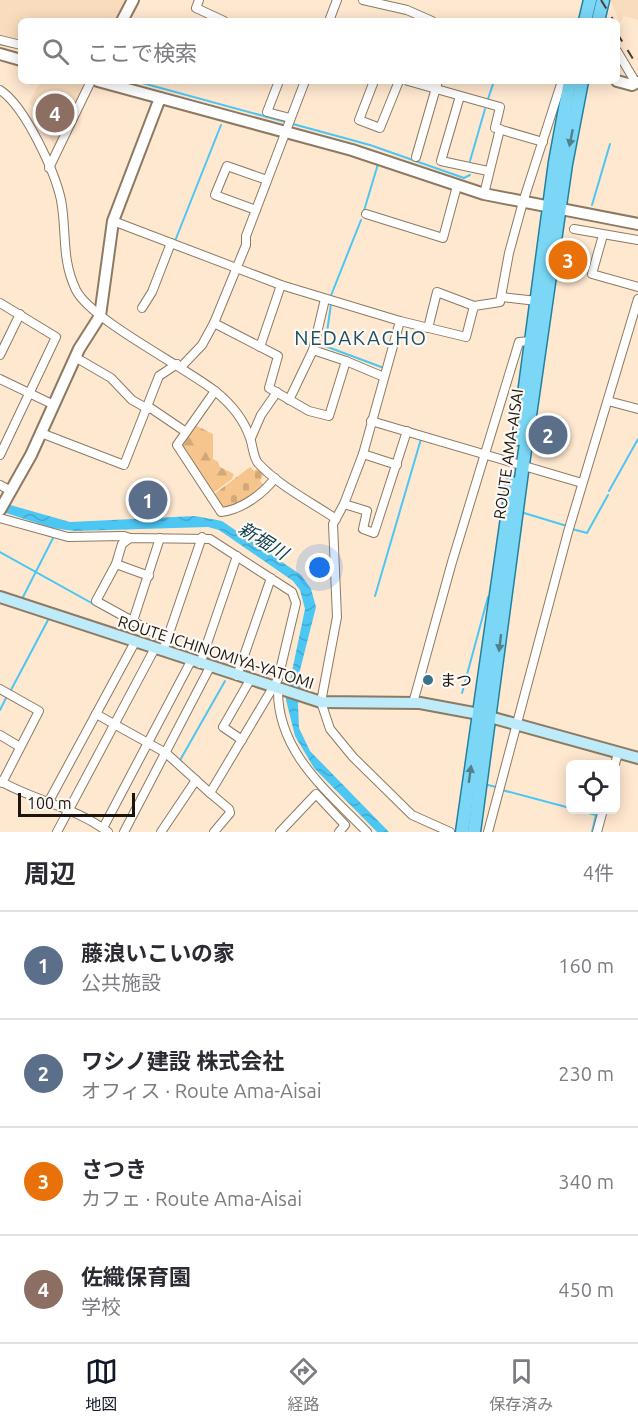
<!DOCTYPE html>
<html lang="ja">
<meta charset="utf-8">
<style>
:root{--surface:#fff;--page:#f2f2f3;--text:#2b2b33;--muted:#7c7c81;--line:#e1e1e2;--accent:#111827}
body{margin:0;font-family:Ubuntu,"Noto Sans JP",sans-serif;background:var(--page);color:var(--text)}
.controls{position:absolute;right:18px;bottom:18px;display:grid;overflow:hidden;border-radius:9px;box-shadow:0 3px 15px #0003}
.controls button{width:54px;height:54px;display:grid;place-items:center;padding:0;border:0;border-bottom:2px solid var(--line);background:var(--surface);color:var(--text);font:30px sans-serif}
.scale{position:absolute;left:18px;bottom:15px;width:117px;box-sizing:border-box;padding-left:6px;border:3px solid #1d150d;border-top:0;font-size:16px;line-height:21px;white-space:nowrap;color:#1d150d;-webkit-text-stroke:4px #fdf9f4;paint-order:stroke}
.you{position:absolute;left:320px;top:568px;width:21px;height:21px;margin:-15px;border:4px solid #fff;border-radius:50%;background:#1a73e8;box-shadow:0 0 0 9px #1a73e833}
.badge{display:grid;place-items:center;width:39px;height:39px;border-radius:50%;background:var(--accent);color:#fff;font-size:20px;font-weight:700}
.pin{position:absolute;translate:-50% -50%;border:3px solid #fff;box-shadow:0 2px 6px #0006}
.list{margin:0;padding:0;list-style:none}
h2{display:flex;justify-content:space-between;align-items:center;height:78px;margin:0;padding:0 24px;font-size:26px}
h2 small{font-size:20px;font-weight:400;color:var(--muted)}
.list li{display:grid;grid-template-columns:39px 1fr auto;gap:18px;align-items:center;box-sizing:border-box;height:108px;padding:0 24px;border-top:2px solid var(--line)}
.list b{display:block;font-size:22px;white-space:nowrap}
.list p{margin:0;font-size:20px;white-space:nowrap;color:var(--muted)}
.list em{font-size:20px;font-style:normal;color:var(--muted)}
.icon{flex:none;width:33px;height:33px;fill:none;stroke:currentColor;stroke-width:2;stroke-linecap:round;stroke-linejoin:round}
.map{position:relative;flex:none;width:638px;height:832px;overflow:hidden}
.search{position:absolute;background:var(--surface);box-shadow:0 3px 15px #0003;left:18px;right:18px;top:18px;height:66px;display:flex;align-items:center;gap:15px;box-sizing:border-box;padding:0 21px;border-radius:9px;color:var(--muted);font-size:22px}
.sheet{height:510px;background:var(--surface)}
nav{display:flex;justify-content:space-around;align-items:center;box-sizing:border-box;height:84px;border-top:2px solid var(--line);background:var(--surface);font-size:16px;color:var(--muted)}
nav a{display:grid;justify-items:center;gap:3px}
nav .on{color:var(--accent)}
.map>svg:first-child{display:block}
</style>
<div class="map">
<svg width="638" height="832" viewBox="0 0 638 832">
<defs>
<pattern id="forest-firs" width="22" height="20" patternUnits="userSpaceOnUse" patternTransform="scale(1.5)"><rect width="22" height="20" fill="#f6c58d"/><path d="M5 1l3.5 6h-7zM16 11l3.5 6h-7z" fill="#d2a878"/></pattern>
<pattern id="cemetery-stones" width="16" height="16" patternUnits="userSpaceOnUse" patternTransform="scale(1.5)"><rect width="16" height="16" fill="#f6c58d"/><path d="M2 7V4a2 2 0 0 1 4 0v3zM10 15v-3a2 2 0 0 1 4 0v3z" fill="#d2a878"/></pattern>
<pattern id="water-waves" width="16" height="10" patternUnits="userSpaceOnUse" patternTransform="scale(1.5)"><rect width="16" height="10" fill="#4cc6f3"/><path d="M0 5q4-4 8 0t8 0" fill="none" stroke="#42a9cf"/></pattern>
</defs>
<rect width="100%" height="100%" fill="#ffe8d0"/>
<g fill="#f8dcbd">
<path d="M0 0H125L114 21H21V43L0 37Z"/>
<path d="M610 0H638V20L624 16 620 22Z"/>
<path d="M41 81H82L84 88 55 148 40 115 29 102Z"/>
</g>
<path fill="url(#forest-firs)" d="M195 425 213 434V459L218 462 220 467 234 474 232 479 213 493 182 448V443Z"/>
<path fill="url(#cemetery-stones)" d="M250 467 254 471 258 468 264 474 260 481 267 488 233 509 221 508 213 495Z"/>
<path fill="url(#water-waves)" d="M0 502 70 522 195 516 222 521 301 575 311 589 316 607 298 678 301 689 298 704 299 728 310 751 389 832H377L314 768 295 736 286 700 305 609 300 590 293 581 219 530 208 527 74 531 52 528 0 511Z"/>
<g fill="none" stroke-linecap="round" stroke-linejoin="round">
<g stroke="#4cc6f3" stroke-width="2">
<path d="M135 81 370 145 464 178 470 175"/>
<path d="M488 99 494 81"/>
<path d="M470 161 485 109"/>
<path d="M592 205 610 144"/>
<path d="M363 214 378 164"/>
<path d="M175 241 221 125"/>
<path d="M330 298 361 220"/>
<path d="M331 304 325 346 384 368"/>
<path d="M609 491 638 439"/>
<path d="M524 513 567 526"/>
<path d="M572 529 587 533 608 495"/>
<path d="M0 552 151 636"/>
<path d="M375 596 421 439"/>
<path d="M22 599 53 538"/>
<path d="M11 690 48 620"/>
<path d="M462 693 488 597"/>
<path d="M0 710 7 696"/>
<path d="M179 762 225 681"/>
<path d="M488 785 496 787"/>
<path d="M502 790 570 808"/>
<path d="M577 810 596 815 592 832"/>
</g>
<g stroke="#8d7a63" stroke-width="10">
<g id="minor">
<path d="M199 0 196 8 224 21"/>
<path d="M363 0 407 10 432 21"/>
<path d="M329 21 337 0"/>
<path d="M0 40 21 45"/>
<path d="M617 51 636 83"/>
<path d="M279 81 267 112 290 118"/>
<path d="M305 81 246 236V245L214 323 278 356 269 388 309 411 329 416 346 361 313 350 325 299"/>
<path d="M374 81 359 120 380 128 399 81"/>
<path d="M408 81 500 107 495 128 543 142"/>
<path d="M0 90C25 106 55 172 61 200 67 232 61 259 76 290 91 320 183 366 215 391 230 403 244 420 250 438 253 446 253 457 258 463 279 486 311 502 336 519"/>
<path d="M460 96 441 161 488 171"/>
<path d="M416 157 438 81"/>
<path d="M49 168 91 81"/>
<path d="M484 194 500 129"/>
<path d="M256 210 215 195 227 166 267 180"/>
<path d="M366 214 443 238 457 186"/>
<path d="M113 221 281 285 400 321 466 337 474 306 500 302 509 253 523 202 562 81"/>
<path d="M574 229 638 240"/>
<path d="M603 235 592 274 638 287"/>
<path d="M502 297 537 301"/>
<path d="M0 303 56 337 0 455"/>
<path d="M142 308 152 292 171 243"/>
<path d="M400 321 363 454 344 504 333 524 337 617 321 702 330 729 353 757 412 815 450 832"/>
<path d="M428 328 437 292 474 306"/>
<path d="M260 347 281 285"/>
<path d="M0 355 20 314"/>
<path d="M75 357 111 378 132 400 148 409"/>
<path d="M346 361 384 377"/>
<path d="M181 367 202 345 214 323"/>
<path d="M0 379 54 405"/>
<path d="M215 391 177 445 221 512C241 510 263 494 275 478"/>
<path d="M289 400 313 350"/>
<path d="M608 401 638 409"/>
<path d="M149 407 186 432"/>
<path d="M371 421 582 483"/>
<path d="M41 433 124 465 159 376 177 364"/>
<path d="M251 438 261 415 277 392"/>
<path d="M363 454 397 465"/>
<path d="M0 485 11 491"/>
<path d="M344 504 367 511 363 529 374 533 407 431"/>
<path d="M0 518 68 537 124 536 130 538"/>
<path d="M116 564 149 576"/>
<path d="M133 621 160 538"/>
<path d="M167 640 96 601 116 564 122 544 130 538 210 539 292 592 296 603 278 679 210 793 229 809 230 813 214 832"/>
<path d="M163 651 202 537"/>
<path d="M200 664 237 556"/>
<path d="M237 676 271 578"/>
<path d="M0 689 39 711 2 783"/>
<path d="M278 689C277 752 327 791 367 832"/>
<path d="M413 703 452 562 519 342 531 341"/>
<path d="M96 714 166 753 210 793"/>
<path d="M0 735 20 747"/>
<path d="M242 740 223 727 250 680"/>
<path d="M615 764 618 753"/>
<path d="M0 781C35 801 75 807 108 832"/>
<path d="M49 801 135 642"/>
<path d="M103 828 191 661"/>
<path d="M57 832 155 648"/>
<path d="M124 832 210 667"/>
<path d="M161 832 196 780"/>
<path d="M280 832 316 794 345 825 339 832"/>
<path d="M488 832 568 532 638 299"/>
<path d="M597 832 603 810"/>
</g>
</g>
<g stroke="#8d7a63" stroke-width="14">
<g id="tertiary">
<path d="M122 21 133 0"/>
<path d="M0 54 21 60"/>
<path d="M98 81 352 150 484 194 638 224"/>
<path d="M617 81 632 85 638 82"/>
<path d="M0 510 31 455 79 349 100 316 113 221 160 98"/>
</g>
</g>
<g stroke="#8d7a63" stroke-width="14">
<path id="secondary" d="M0 597 321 702 420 703 479 714 638 758"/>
</g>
<g stroke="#2182a0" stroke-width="15">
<g id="primary">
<path d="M585 21 590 0"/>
<path d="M598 21 603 0"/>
<path d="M518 439 555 162 570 81"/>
<path d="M462 832 512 483"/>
<path d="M474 832 523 464 566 164 582 81"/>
</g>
</g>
<use href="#minor" stroke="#fff" stroke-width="8"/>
<use href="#tertiary" stroke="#fff" stroke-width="10"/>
<use href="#secondary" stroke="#bdebfa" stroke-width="10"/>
<use href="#primary" stroke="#7bd7f5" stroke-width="12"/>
<g stroke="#493e33" stroke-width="2" stroke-dasharray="10 10" stroke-linecap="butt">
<path d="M601 0 614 21"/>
<path d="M617 33 638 67"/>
</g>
</g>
<defs><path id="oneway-solid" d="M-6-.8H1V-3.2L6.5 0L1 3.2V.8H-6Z" transform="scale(1.5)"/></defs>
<g fill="#51808d">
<use href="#oneway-solid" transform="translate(571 138) rotate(101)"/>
<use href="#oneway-solid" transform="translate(500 643) rotate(97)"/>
<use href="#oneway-solid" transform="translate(470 774) rotate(-82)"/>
</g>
<circle fill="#38748b" stroke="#fdf9f4" stroke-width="2" cx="428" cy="680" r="6"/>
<g text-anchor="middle" stroke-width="4.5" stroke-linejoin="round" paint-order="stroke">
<g font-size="16" fill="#1d150d" stroke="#fdf9f4">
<text transform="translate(508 454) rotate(-82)" y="6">ROUTE AMA-AISAI</text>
<text transform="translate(216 652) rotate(18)" y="6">ROUTE ICHINOMIYA-YATOMI</text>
</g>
<g font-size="16" fill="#1d150d" stroke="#fdf9f4" text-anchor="start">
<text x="440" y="686">まつ</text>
</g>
<g font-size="18" font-style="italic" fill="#053c4f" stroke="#fdf9f4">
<text transform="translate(263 541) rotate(32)" y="6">新堀川</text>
</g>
<g font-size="20" letter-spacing="1.5" fill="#1f4f62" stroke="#fdf9f4">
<text x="361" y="345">NEDAKACHO</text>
</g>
</g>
</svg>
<div class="controls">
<button><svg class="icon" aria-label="locate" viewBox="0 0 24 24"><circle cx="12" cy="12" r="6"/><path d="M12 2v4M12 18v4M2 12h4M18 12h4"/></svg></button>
</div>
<div class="scale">100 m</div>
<div class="you"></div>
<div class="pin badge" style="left:148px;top:500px;background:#5c6f8a">1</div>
<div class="pin badge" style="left:548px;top:435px;background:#5c6f8a">2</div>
<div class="pin badge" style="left:568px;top:260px;background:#e8710a">3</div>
<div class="pin badge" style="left:55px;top:113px;background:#8d6e63">4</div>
<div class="search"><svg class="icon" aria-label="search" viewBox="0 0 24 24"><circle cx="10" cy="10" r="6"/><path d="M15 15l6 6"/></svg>ここで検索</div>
</div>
<section class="sheet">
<h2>周辺<small>4件</small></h2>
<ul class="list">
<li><span class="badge" style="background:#5c6f8a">1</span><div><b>藤浪いこいの家</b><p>公共施設</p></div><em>160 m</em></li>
<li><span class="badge" style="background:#5c6f8a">2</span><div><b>ワシノ建設 株式会社</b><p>オフィス · Route Ama-Aisai</p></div><em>230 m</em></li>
<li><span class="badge" style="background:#e8710a">3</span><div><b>さつき</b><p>カフェ · Route Ama-Aisai</p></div><em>340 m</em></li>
<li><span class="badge" style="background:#8d6e63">4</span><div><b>佐織保育園</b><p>学校</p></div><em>450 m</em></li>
</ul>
</section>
<nav>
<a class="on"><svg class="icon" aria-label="map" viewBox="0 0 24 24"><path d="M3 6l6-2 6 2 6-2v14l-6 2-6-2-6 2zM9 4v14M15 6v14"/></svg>地図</a>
<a><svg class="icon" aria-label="directions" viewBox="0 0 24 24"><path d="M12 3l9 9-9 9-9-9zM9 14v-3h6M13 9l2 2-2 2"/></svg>経路</a>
<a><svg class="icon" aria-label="saved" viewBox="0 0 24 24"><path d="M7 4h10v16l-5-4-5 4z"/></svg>保存済み</a>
</nav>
